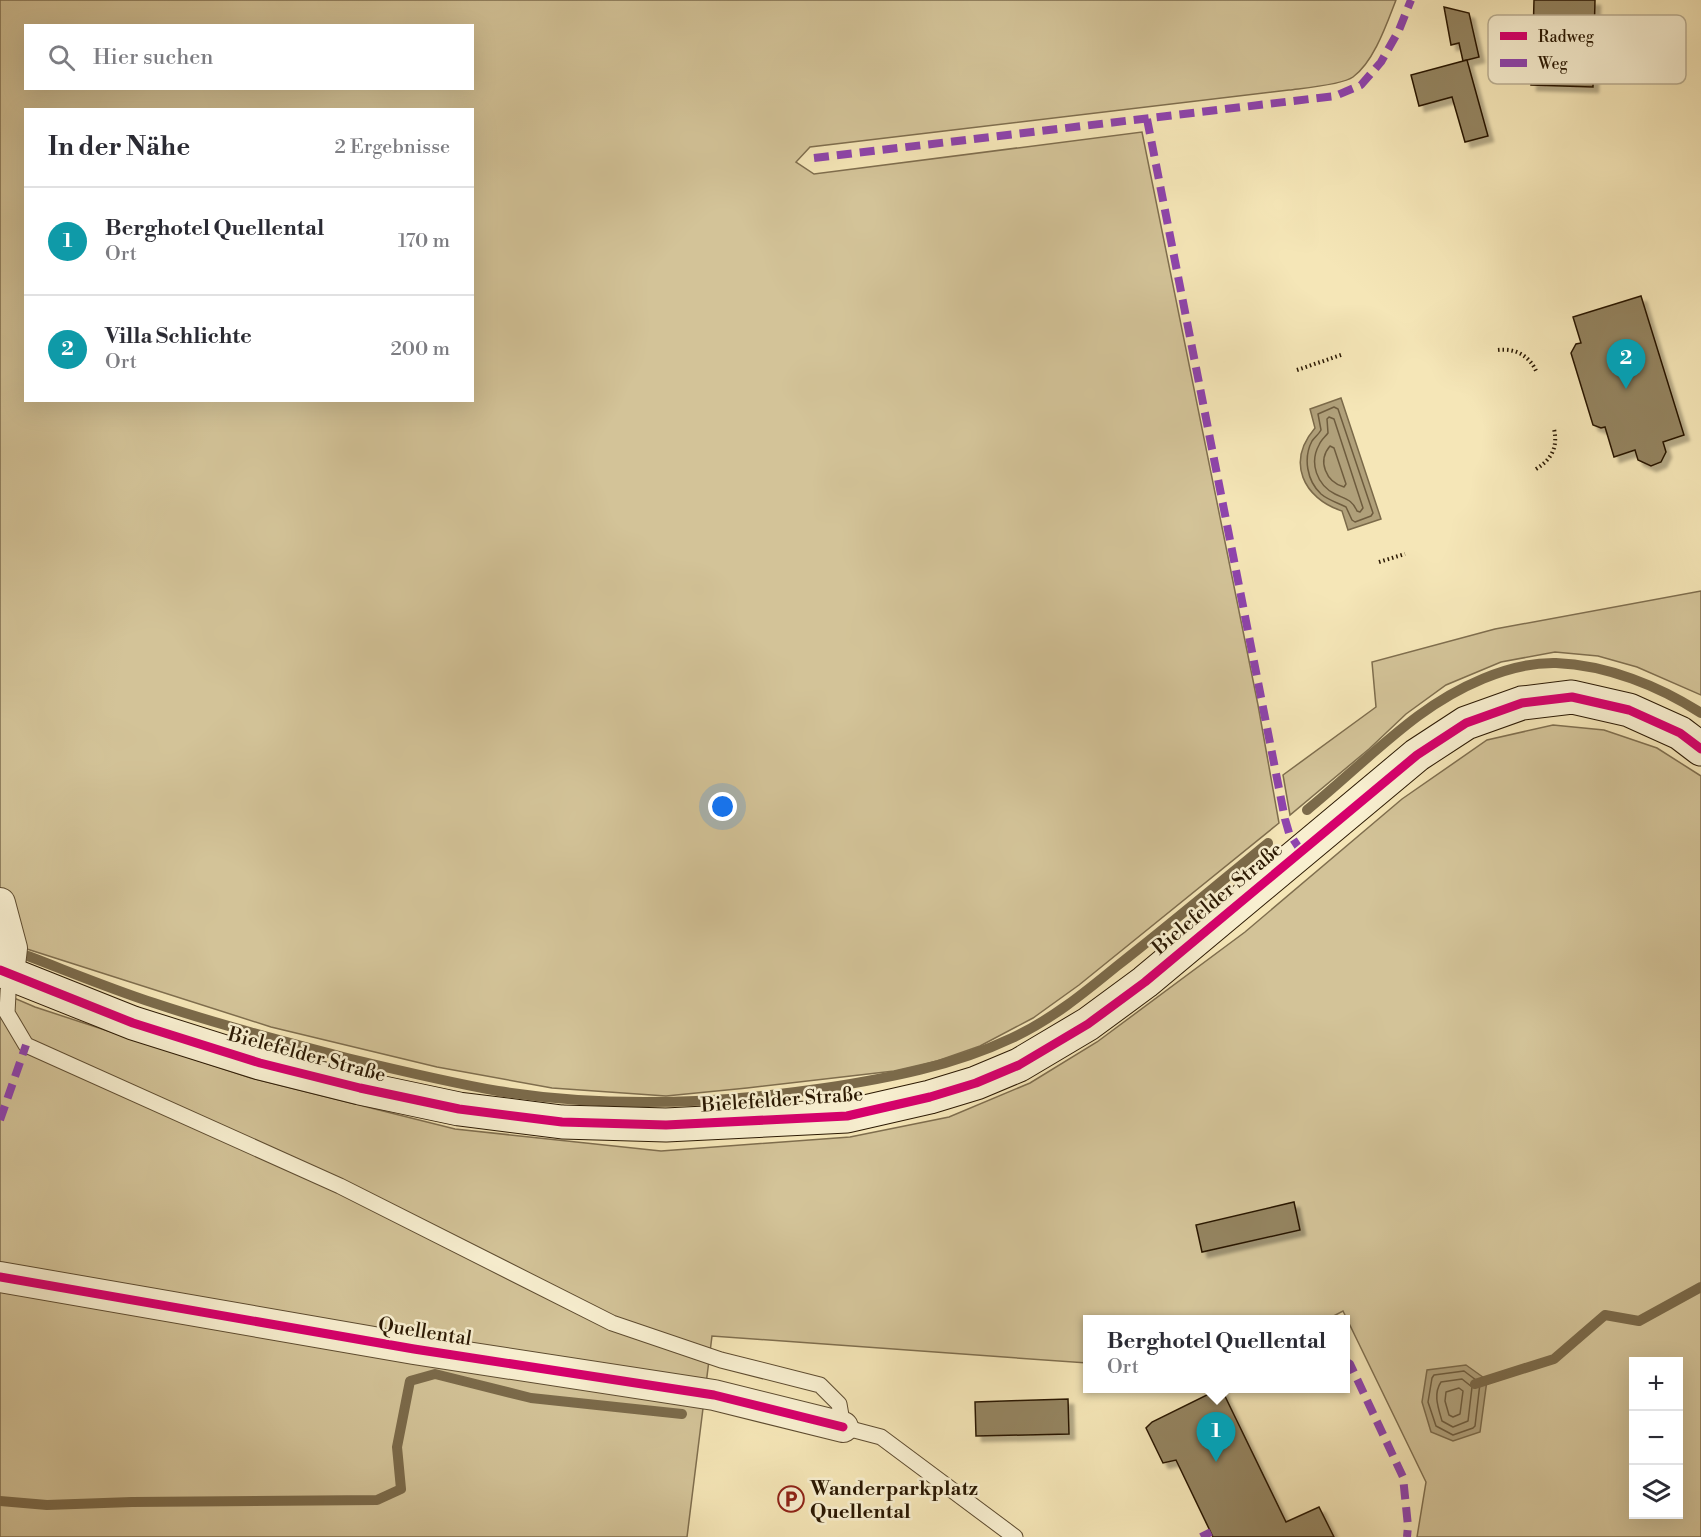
<!DOCTYPE html>
<html lang="de">
<meta charset="utf-8">
<style>
:root{--surface:#fff;--page:#f7f7f7;--text:#2b2b33;--muted:#7c7c81;--line:#e1e1e2;--accent:#db2777}
body{margin:0;font-family:"Libre Bodoni",serif;background:var(--page);color:var(--text)}
.controls{position:absolute;right:18px;bottom:18px;display:grid;overflow:hidden;border-radius:0px;box-shadow:0 6px 24px #0002}
.controls button{width:54px;height:54px;display:grid;place-items:center;padding:0;border:0;border-bottom:2px solid var(--line);background:var(--surface);color:var(--text);font:30px sans-serif}
.you{position:absolute;left:723px;top:807px;width:21px;height:21px;margin:-15px;border:4px solid #fff;border-radius:50%;background:#1a73e8;box-shadow:0 0 0 9px #1a73e833}
.badge{display:grid;place-items:center;width:39px;height:39px;border-radius:50%;background:var(--accent);color:#fff;font-size:20px;font-weight:700}
.pin{position:absolute;translate:-50% -50px;filter:drop-shadow(0 2px 3px #0008)}
.pin::after{content:'';position:absolute;top:32px;width:21px;height:18px;background:inherit;clip-path:polygon(0 0,100% 0,50% 100%)}
.popup{position:absolute;left:1083px;top:1315px;width:267px;height:78px;box-sizing:border-box;display:grid;place-content:center;border-radius:0px;background:var(--surface);filter:drop-shadow(0 2px 4px #0005);font-size:20px;white-space:nowrap;color:var(--muted)}
.popup b{font-size:22px;color:var(--text)}
.popup::after{content:'';position:absolute;left:50%;top:100%;margin-left:-12px;border:12px solid transparent;border-top-color:var(--surface)}
.list{margin:0;padding:0;list-style:none}
h2{display:flex;justify-content:space-between;align-items:center;height:78px;margin:0;padding:0 24px;font-size:26px}
h2 small{font-size:20px;font-weight:400;color:var(--muted)}
.list li{display:grid;grid-template-columns:39px 1fr auto;gap:18px;align-items:center;box-sizing:border-box;height:108px;padding:0 24px;border-top:2px solid var(--line)}
.list b{display:block;font-size:22px;white-space:nowrap}
.list p{margin:0;font-size:20px;white-space:nowrap;color:var(--muted)}
.list em{font-size:20px;font-style:normal;color:var(--muted)}
.icon{flex:none;width:33px;height:33px;fill:none;stroke:currentColor;stroke-width:2;stroke-linecap:round;stroke-linejoin:round}
.map{position:relative;flex:none;width:1701px;height:1537px;overflow:hidden}
.search{position:absolute;background:var(--surface);box-shadow:0 6px 24px #0002;left:24px;top:24px;width:450px;height:66px;display:flex;align-items:center;gap:15px;box-sizing:border-box;padding:0 21px;border-radius:0px;color:var(--muted);font-size:22px}
.panel{position:absolute;background:var(--surface);box-shadow:0 6px 24px #0002;left:24px;top:108px;width:450px;height:294px;border-radius:0px}
.map>svg:first-child{display:block}
</style>
<div class="map">
<svg width="1701" height="1537" viewBox="0 0 1701 1537">
<defs>
<filter id="shadow"><feDropShadow dx="5.5" dy="5.5" stdDeviation="1.5" flood-color="#0004"/></filter>
</defs>
<rect width="100%" height="100%" fill="#f5e6b7"/>
<filter id="stains"><feTurbulence type="fractalNoise" baseFrequency=".00333" numOctaves="4"/><feColorMatrix values="0 0 0 0 .2 0 0 0 0 .09 0 0 0 0 .02 0 0 0 .5 -.17"/></filter>
<radialGradient id="worn" r=".72"><stop offset=".6" stop-color="#630" stop-opacity="0"/><stop offset="1" stop-color="#630" stop-opacity=".3"/></radialGradient>
<g fill="#d3c398" stroke="#7f6e4e" stroke-width="1.5" fill-rule="evenodd">
<path d="M0 0H1396C1387 23 1374 62 1353 77 1342 85 1304 88 1289 90L810 147 796 162 814 174 1142 132 1258 705 1279 823 1079 985 1033 1018 980 1046 937 1061 894 1071 747 1088 666 1096 552 1088 437 1067 271 1027 27 949 0 933ZM26 26H472V88H26ZM26 110H472V400H26Z"/>
<path d="M1701 591V695L1637 667 1598 656 1555 652 1501 662 1446 685 1406 714 1369 749 1290 815 1283 775 1376 707 1372 662 1495 629Z"/>
<path d="M1553 725 1604 730 1657 748 1701 776V1537H1417L1426 1482 1343 1311 1326 1320H1087V1363L712 1336 687 1537H0V992L35 1007 251 1078 455 1129 661 1151 850 1137 949 1117 1030 1083 1097 1042 1245 932 1402 799 1487 740ZM1634 1362H1678V1514H1634Z"/>
</g>
<g fill="#b0a07a" stroke="#7b6a4a" stroke-width="1.5">
<path d="M1341 398 1381 519 1348 530 1342 511C1303 498 1286 462 1315 428L1310 409Z"/>
<path d="M1466 1365 1487 1380 1480 1432 1453 1441 1431 1432 1422 1402 1427 1370Z"/>
</g>
<g fill="none" stroke-linecap="round" stroke-linejoin="round">
<g stroke="#6e5c3e" stroke-width="1.5">
<path d="M1334 407 1338 409 1373 513 1371 516 1355 522 1352 520 1346 507C1338 503 1328 500 1321 494 1307 481 1303 458 1312 441 1315 437 1319 434 1321 430L1318 414Z"/>
<path d="M1329 417 1334 419 1363 508 1360 512 1357 511C1352 499 1345 499 1335 494 1317 485 1309 463 1319 445 1321 440 1325 437 1328 433L1327 419Z"/>
<path d="M1330 446 1334 448 1346 484 1344 487C1326 482 1317 461 1330 446Z"/>
<path d="M1464 1371 1480 1383 1475 1426 1473 1428 1453 1435 1436 1426 1428 1402 1432 1378 1434 1375Z"/>
<path d="M1462 1379 1472 1387 1468 1421 1453 1427 1442 1421C1438 1407 1433 1394 1441 1382Z"/>
<path d="M1459 1388 1463 1391 1460 1414 1453 1417 1449 1415 1445 1401 1446 1392Z"/>
</g>
<g stroke="#7b6a4a" stroke-width="10">
<path d="M1307 810C1344 780 1379 745 1418 716 1456 688 1508 662 1556 663 1607 665 1659 686 1701 713"/>
<path d="M28 956C70 972 111 989 154 1003 217 1024 282 1041 347 1058 397 1070 447 1082 498 1091 605 1108 718 1104 825 1088 889 1078 953 1066 1012 1038 1051 1020 1084 993 1117 966 1168 926 1218 884 1268 843"/>
<path d="M1475 1384 1554 1359 1605 1315 1639 1321 1701 1287"/>
<path d="M0 1501 47 1505 132 1502 377 1500 401 1489 397 1447 410 1381 435 1374 531 1398 682 1414"/>
</g>
</g>
<g fill="#948461" stroke="#2b1903" stroke-width="1.5" filter="url(#shadow)">
<path d="M1534 0H1595L1594 40 1533 38Z"/>
<path d="M1444 7 1469 13 1479 57 1463 61 1459 43 1451 45Z"/>
<path d="M1533 38 1594 40 1593 87 1531 85Z"/>
<path d="M1467 60 1488 136 1465 142 1452 97 1419 106 1411 75Z"/>
<path d="M1641 296 1684 435 1663 442 1666 452 1661 462 1651 466 1638 460 1635 450 1614 457 1605 427 1601 428 1593 425 1571 353 1576 344 1581 343 1573 317Z"/>
<path d="M1294 1202 1300 1230 1202 1252 1196 1225Z"/>
<path d="M1221 1388 1286 1522 1319 1507 1334 1537H1213L1176 1460 1163 1463 1146 1428 1152 1422Z"/>
<path d="M1068 1399 1069 1434 976 1436 975 1402Z"/>
</g>
<g fill="none" stroke-linecap="round" stroke-linejoin="round">
<g stroke="#5e4c30" stroke-width="17">
<path id="service" d="M9 974 7 1013 26 1045 340 1186 612 1323 721 1360 820 1385 839 1404 843 1427 881 1437 1015 1537"/>
</g>
<g stroke="#5e4c30" stroke-width="32">
<g id="minor">
<path d="M0 903 12 948 9 974"/>
<path d="M0 1277 414 1349 714 1395 843 1427"/>
</g>
</g>
<g stroke="#2b1903" stroke-width="35">
<path id="secondary" d="M0 970 133 1023 260 1063 360 1088 459 1109 562 1122 666 1125 847 1116 930 1097 976 1083 1019 1065 1088 1024 1145 982 1417 755 1466 723 1522 703 1572 697 1629 710 1680 733 1701 749"/>
</g>
<g stroke="#2b1903" stroke-width="4" stroke-dasharray="1.5 3" stroke-linecap="butt">
<path d="M1498 350C1516 348 1530 356 1537 373"/>
<path d="M1297 370 1341 355"/>
<path d="M1536 469C1552 459 1558 447 1554 429"/>
<path d="M1379 562 1405 554"/>
</g>
<use href="#service" stroke="#f8efd0" stroke-width="15"/>
<use href="#minor" stroke="#f8efd0" stroke-width="30"/>
<use href="#secondary" stroke="#f8efd0" stroke-width="33"/>
<g stroke="#8e44ad" stroke-width="8" stroke-dasharray="15 8" stroke-linecap="butt">
<path d="M1147 119 1285 819 1289 833 1301 851"/>
<path d="M814 158 1335 96 1361 85 1381 62 1399 30 1411 0"/>
<path d="M0 1120 26 1045"/>
<path d="M1345 1361 1350 1364 1403 1477 1408 1526 1407 1537"/>
<path d="M1201 1537 1211 1532"/>
</g>
<g stroke="#f8efd0" stroke-width="13">
<g id="cycleway">
<path d="M0 970 133 1023 260 1063 360 1088 459 1109 562 1122 666 1125 847 1116 930 1097 976 1083 1019 1065 1088 1024 1145 982 1417 755 1466 723 1522 703 1572 697 1629 710 1680 733 1701 749"/>
<path d="M0 1277 414 1349 714 1395 843 1427"/>
</g>
</g>
<use href="#cycleway" stroke="#d6006c" stroke-width="9"/>
</g>
<defs>
<g id="parking-ring" transform="scale(1.35)"><circle r="9.5" fill="#f8efd0" stroke="#8f2418" stroke-width="1.5"/><path d="M-3.5-5.5H1a3.5 3.5 0 0 1 0 7H-1V5.5H-3.5ZM-1-3.4V-.6H.8a1.4 1.4 0 0 0 0-2.8Z" fill="#8f2418"/></g>
</defs>
<g fill-rule="evenodd">
<use href="#parking-ring" x="791" y="1499"/>
</g>
<g text-anchor="middle" stroke-width="5" stroke-linejoin="round" paint-order="stroke">
<g font-size="20" fill="#2b1903" stroke="#f8efd0">
<text transform="translate(1217 898) rotate(-40)" y="7">Bielefelder Straße</text>
<text transform="translate(307 1054) rotate(15)" y="7">Bielefelder Straße</text>
<text transform="translate(782 1099) rotate(-4)" y="7">Bielefelder Straße</text>
<text transform="translate(425 1331) rotate(9)" y="7">Quellental</text>
</g>
<g font-size="20" font-weight="bold" fill="#2b1903" stroke="#f8efd0" text-anchor="start">
<text x="810" y="1495">Wanderparkplatz<tspan x="810" dy="23">Quellental</tspan></text>
</g>
</g>
<rect x="1488" y="15" width="198" height="69" rx="9" fill="#f8efd0" stroke="#baaf92" stroke-width="1.5"/>
<rect x="1500" y="32" width="27" height="8" fill="#d6006c"/>
<rect x="1500" y="59" width="27" height="8" fill="#8e44ad"/>
<g font-size="16" fill="#2b1903">
<text x="1538" y="42">Radweg</text>
<text x="1538" y="69">Weg</text>
</g>
<rect width="100%" height="100%" filter="url(#stains)"/>
<rect width="100%" height="100%" fill="url(#worn)"/>
</svg>
<div class="controls">
<button>+</button>
<button>−</button>
<button><svg class="icon" aria-label="layers" viewBox="0 0 24 24"><path d="M12 4l9 5-9 5-9-5zM3 14l9 5 9-5"/></svg></button>
</div>
<div class="you"></div>
<div class="pin badge" style="left:1216px;top:1462px;background:#0f9aa8">1</div>
<div class="popup"><b>Berghotel Quellental</b>Ort</div>
<div class="pin badge" style="left:1626px;top:389px;background:#0f9aa8">2</div>
<div class="search"><svg class="icon" aria-label="search" viewBox="0 0 24 24"><circle cx="10" cy="10" r="6"/><path d="M15 15l6 6"/></svg>Hier suchen</div>
<section class="panel">
<h2>In der Nähe<small>2 Ergebnisse</small></h2>
<ul class="list">
<li><span class="badge" style="background:#0f9aa8">1</span><div><b>Berghotel Quellental</b><p>Ort</p></div><em>170 m</em></li>
<li><span class="badge" style="background:#0f9aa8">2</span><div><b>Villa Schlichte</b><p>Ort</p></div><em>200 m</em></li>
</ul>
</section>
</div>
